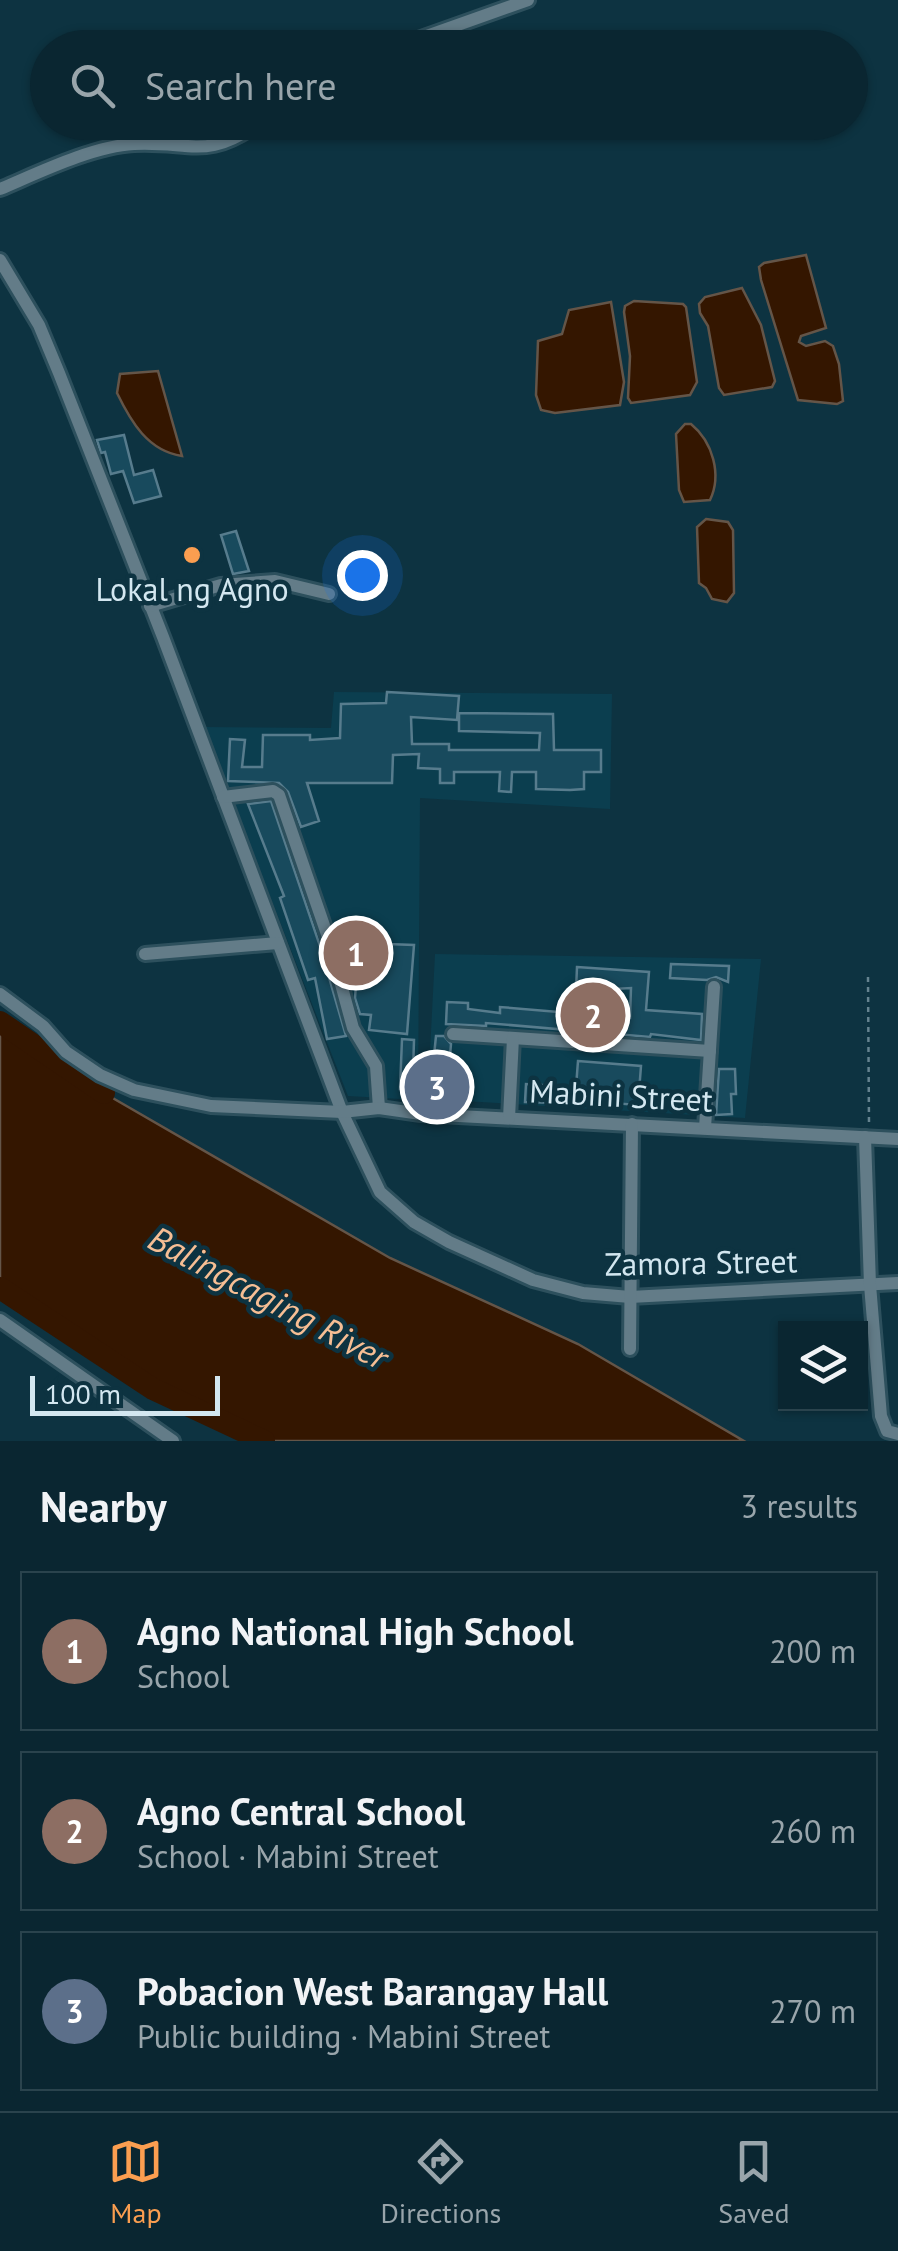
<!DOCTYPE html>
<meta charset="utf-8">
<style>
:root{--surface:#0a2631;--page:#132e39;--text:#f1f3f6;--muted:#99a5ab;--line:#2a434d;--accent:#fb9e50}
body{margin:0;font-family:"PT Sans",sans-serif;background:var(--page);color:var(--text)}
.controls{position:absolute;right:30px;bottom:30px;display:grid;overflow:hidden;border-radius:0px;box-shadow:0 2px 8px #0004}
.controls button{width:90px;height:90px;display:grid;place-items:center;padding:0;border:0;border-bottom:2px solid var(--line);background:var(--surface);color:var(--text);font:50px sans-serif}
.scale{position:absolute;left:30px;bottom:25px;width:190px;box-sizing:border-box;padding-left:10px;border:5px solid #d3e7f0;border-top:0;font-size:28px;line-height:35px;white-space:nowrap;color:#d3e7f0;-webkit-text-stroke:8px #0d3341;paint-order:stroke}
.you{position:absolute;left:362px;top:575px;width:35px;height:35px;margin:-25px;border:8px solid #fff;border-radius:50%;background:#1a73e8;box-shadow:0 0 0 15px #1a73e833}
.badge{display:grid;place-items:center;width:65px;height:65px;border-radius:50%;background:var(--accent);color:#fff;font-size:32px;font-weight:700}
.pin{position:absolute;translate:-50% -50%;border:5px solid #fff;box-shadow:0 2px 10px #0006}
.list{margin:0;padding:0;list-style:none}
h2{display:flex;justify-content:space-between;align-items:center;height:130px;margin:0;padding:0 40px;font-size:42px}
h2 small{font-size:32px;font-weight:400;color:var(--muted)}
.list li{display:grid;grid-template-columns:65px 1fr auto;gap:30px;align-items:center;box-sizing:border-box;height:160px;margin:0 20px 20px;padding:0 20px;border:2px solid var(--line);border-radius:0px}
.list b{display:block;font-size:38px;white-space:nowrap}
.list p{margin:0;font-size:32px;white-space:nowrap;color:var(--muted)}
.list em{font-size:32px;font-style:normal;color:var(--muted)}
.icon{flex:none;width:55px;height:55px;fill:none;stroke:currentColor;stroke-width:2;stroke-linecap:round;stroke-linejoin:round}
.map{position:relative;flex:none;width:898px;height:1441px;overflow:hidden}
.search{position:absolute;background:var(--surface);box-shadow:0 2px 8px #0004;left:30px;right:30px;top:30px;height:110px;display:flex;align-items:center;gap:25px;box-sizing:border-box;padding:0 35px;border-radius:55px;color:var(--muted);font-size:38px}
.sheet{height:670px;background:var(--surface)}
nav{display:flex;justify-content:space-around;align-items:center;box-sizing:border-box;height:140px;border-top:2px solid var(--line);background:var(--surface);font-size:28px;color:var(--muted)}
nav a{display:grid;justify-items:center;gap:5px}
nav .on{color:var(--accent)}
.map>svg:first-child{display:block}
</style>
<div class="map">
<svg width="898" height="1441" viewBox="0 0 898 1441">
<rect width="100%" height="100%" fill="#0d3341"/>
<g fill="#0b3e4f">
<path d="M334 692 612 694 610 809 420 798 418 1100 348 1096 204 727 331 728Z"/>
<path d="M435 954 761 959 745 1118 448 1100 449 1073 429 1071Z"/>
</g>
<g fill="#341600" stroke="#645548" stroke-width="2.5">
<path d="M806 255 826 328 801 336 799 342 806 346 825 341 833 346 839 364 843 401 837 404 798 400 761 280 759 267 764 263Z"/>
<path d="M742 288 761 325 775 381 772 387 724 395 719 388 708 326 700 313 699 304 705 297Z"/>
<path d="M634 301 683 304 686 307 697 382 690 395 631 403 628 398 630 356 624 312 625 306Z"/>
<path d="M611 302 624 382 620 405 555 413 541 410 536 395 538 341 562 334 569 310Z"/>
<path d="M158 371 182 456C148 451 131 422 117 393L120 374Z"/>
<path d="M685 424H691C713 442 722 475 710 500L684 502 679 490 676 434Z"/>
<path d="M706 519 728 522 733 530 734 593 727 602 712 599 706 588 699 583 697 527Z"/>
<path d="M0 1022 104 1093 390 1258 578 1344 744 1441H264L153 1389 0 1288Z"/>
</g>
<g fill="none" stroke-linecap="round" stroke-linejoin="round">
<g stroke="#341600" stroke-width="22">
<path d="M0 1022 104 1093"/>
<path d="M0 1288 153 1389 264 1441"/>
</g>
</g>
<g fill="#184a5d" stroke="#577c8d" stroke-width="2.5">
<path d="M124 435 134 475 153 470 161 496 134 503 123 471 111 474 105 452 101 453 97 440Z"/>
<path d="M236 531 249 571 233 574 221 535Z"/>
<path d="M387 692 459 696 457 720 411 717 412 744H449V750H539L540 733 459 731V713L553 714 554 750H601V772H584V789L570 790 536 789V772H512L511 792 499 791 500 772H454V783H440V769L418 768 419 754 393 755 392 783H307L319 821 301 827 288 792 279 783 228 781 230 739 245 740 242 767H262L263 735H310V740L340 738 341 704 386 703Z"/>
<path d="M271 801 319 943 346 1036 327 1039 315 978 308 980 280 898 284 896 248 804Z"/>
<path d="M359 943 414 945 407 1034 369 1030 371 1015 360 1014 355 998Z"/>
<path d="M671 964 729 966 728 982 716 977 707 980 670 978Z"/>
<path d="M577 967 649 972 646 1010 702 1014 701 1040 651 1034 650 1037 486 1023V1026L446 1024 447 1002 468 1003V1009L500 1013V1007L630 1018 631 988 576 991Z"/>
<path d="M436 1036H444L451 1044 449 1068 445 1067 444 1098H428V1091L400 1089 402 1039 414 1040 413 1074 432 1075Z"/>
<path d="M578 1061 641 1066 638 1105 558 1099V1103L525 1102 526 1084 576 1087Z"/>
<path d="M719 1069H735L736 1094H731L732 1114 716 1115Z"/>
</g>
<g fill="none" stroke-linecap="round" stroke-linejoin="round">
<g stroke="#2d505d" stroke-width="18">
<g id="minor">
<path d="M393 48 528 0"/>
<path d="M0 189C38 173 93 146 134 144 191 141 207 161 260 122"/>
<path d="M0 260 39 325 59 373 163 637 342 1112 380 1192 414 1222 449 1242 533 1280 583 1293 630 1297 898 1283"/>
<path d="M150 606 221 585 275 581 329 594"/>
<path d="M223 797 273 791 279 795 329 940 353 1028 376 1066 379 1108"/>
<path d="M145 954 278 943"/>
<path d="M0 994 43 1026 66 1052 100 1075 134 1090 211 1106 342 1112 379 1108 421 1114 898 1139"/>
<path d="M453 1034 710 1051"/>
<path d="M509 1118 513 1038"/>
<path d="M705 1128 714 987"/>
<path d="M865 1137 870 1285 881 1416 887 1431 898 1434"/>
<path d="M0 1320 173 1441"/>
<path d="M630 1349 632 1124"/>
</g>
</g>
<path stroke="#65838f" stroke-width="2.5" stroke-dasharray="5 5" stroke-linecap="butt" d="M868 977 869 1125"/>
<use href="#minor" stroke="#637c88" stroke-width="12"/>
</g>
<circle fill="#fb9e50" stroke="#0d3341" stroke-width="4" cx="192" cy="555" r="10"/>
<g text-anchor="middle" stroke-width="9" stroke-linejoin="round" paint-order="stroke">
<g font-size="32" fill="#d3e7f0" stroke="#0d3341">
<text x="192" y="601">Lokal ng Agno</text>
</g>
<g font-size="32" fill="#d3e7f0" stroke="#0d3341">
<text transform="translate(621 1096) rotate(3)" y="11">Mabini Street</text>
<text transform="translate(701 1263) rotate(-1)" y="11">Zamora Street</text>
</g>
<g font-size="35" font-style="italic" fill="#f6be94" stroke="#0d3341">
<text transform="translate(268 1298) rotate(28)" y="12">Balingcaging River</text>
</g>
</g>
</svg>
<div class="controls">
<button><svg class="icon" aria-label="layers" viewBox="0 0 24 24"><path d="M12 4l9 5-9 5-9-5zM3 14l9 5 9-5"/></svg></button>
</div>
<div class="scale">100 m</div>
<div class="you"></div>
<div class="pin badge" style="left:356px;top:953px;background:#8d6e63">1</div>
<div class="pin badge" style="left:593px;top:1015px;background:#8d6e63">2</div>
<div class="pin badge" style="left:437px;top:1087px;background:#5c6f8a">3</div>
<div class="search"><svg class="icon" aria-label="search" viewBox="0 0 24 24"><circle cx="10" cy="10" r="6"/><path d="M15 15l6 6"/></svg>Search here</div>
</div>
<section class="sheet">
<h2>Nearby<small>3 results</small></h2>
<ul class="list">
<li><span class="badge" style="background:#8d6e63">1</span><div><b>Agno National High School</b><p>School</p></div><em>200 m</em></li>
<li><span class="badge" style="background:#8d6e63">2</span><div><b>Agno Central School</b><p>School · Mabini Street</p></div><em>260 m</em></li>
<li><span class="badge" style="background:#5c6f8a">3</span><div><b>Pobacion West Barangay Hall</b><p>Public building · Mabini Street</p></div><em>270 m</em></li>
</ul>
</section>
<nav>
<a class="on"><svg class="icon" aria-label="map" viewBox="0 0 24 24"><path d="M3 6l6-2 6 2 6-2v14l-6 2-6-2-6 2zM9 4v14M15 6v14"/></svg>Map</a>
<a><svg class="icon" aria-label="directions" viewBox="0 0 24 24"><path d="M12 3l9 9-9 9-9-9zM9 14v-3h6M13 9l2 2-2 2"/></svg>Directions</a>
<a><svg class="icon" aria-label="saved" viewBox="0 0 24 24"><path d="M7 4h10v16l-5-4-5 4z"/></svg>Saved</a>
</nav>
